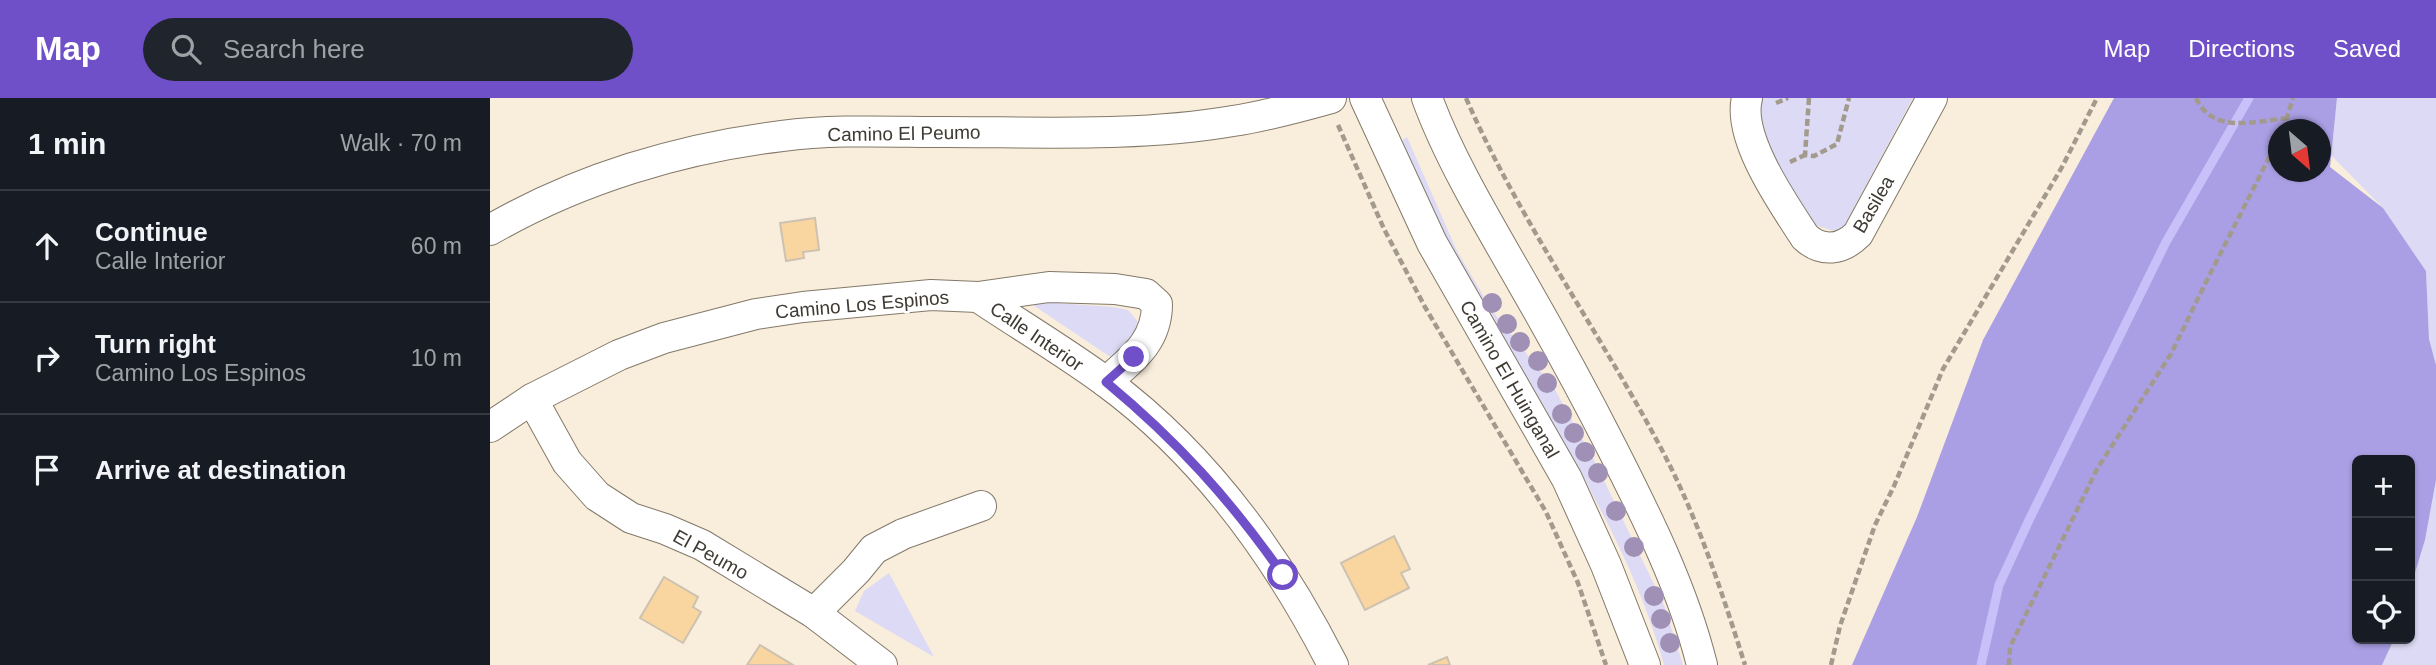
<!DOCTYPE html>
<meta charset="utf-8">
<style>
:root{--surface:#171b24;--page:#20242c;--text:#f1f3f6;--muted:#9ea1a6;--line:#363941;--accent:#7050c9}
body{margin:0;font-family:Helvetica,sans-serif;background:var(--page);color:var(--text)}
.controls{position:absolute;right:21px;bottom:21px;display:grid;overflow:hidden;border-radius:10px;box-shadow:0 2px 5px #0004}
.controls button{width:63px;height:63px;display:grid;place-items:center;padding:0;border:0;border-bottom:2px solid var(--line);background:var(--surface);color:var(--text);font:35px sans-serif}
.compass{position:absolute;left:1778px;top:21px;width:63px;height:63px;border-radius:50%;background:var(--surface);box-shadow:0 2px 5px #0004;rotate:152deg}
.stop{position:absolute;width:21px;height:21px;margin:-16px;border:5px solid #7050c9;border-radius:50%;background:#fff}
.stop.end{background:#7050c9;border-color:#fff;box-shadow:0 2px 7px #0008}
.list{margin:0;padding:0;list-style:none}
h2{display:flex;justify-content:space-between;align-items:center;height:91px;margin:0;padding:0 28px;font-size:30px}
h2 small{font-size:23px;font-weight:400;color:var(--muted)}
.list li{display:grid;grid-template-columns:46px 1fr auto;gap:21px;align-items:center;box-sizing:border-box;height:112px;padding:0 28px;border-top:2px solid var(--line)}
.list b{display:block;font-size:26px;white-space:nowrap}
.list p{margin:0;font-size:23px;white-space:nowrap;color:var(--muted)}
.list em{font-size:23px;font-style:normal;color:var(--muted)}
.icon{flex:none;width:38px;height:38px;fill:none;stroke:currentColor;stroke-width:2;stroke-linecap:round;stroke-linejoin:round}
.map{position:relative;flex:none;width:1946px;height:567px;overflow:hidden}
header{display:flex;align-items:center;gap:42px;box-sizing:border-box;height:98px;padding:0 35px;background:var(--accent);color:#fff}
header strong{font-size:33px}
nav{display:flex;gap:38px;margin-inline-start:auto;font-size:24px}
.search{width:490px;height:63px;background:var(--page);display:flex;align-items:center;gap:18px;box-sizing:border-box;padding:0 24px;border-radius:38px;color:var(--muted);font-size:26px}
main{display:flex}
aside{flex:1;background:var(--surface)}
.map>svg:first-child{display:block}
</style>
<header>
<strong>Map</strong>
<div class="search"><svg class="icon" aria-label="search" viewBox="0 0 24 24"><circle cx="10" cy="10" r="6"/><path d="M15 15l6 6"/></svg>Search here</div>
<nav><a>Map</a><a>Directions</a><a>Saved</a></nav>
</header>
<main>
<aside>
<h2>1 min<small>Walk · 70 m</small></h2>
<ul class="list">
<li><svg class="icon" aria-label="ahead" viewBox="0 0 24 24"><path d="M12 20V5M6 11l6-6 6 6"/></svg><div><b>Continue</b><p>Calle Interior</p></div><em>60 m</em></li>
<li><svg class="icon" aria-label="right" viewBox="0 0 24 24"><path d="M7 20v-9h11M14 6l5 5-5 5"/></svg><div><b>Turn right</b><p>Camino Los Espinos</p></div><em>10 m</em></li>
<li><svg class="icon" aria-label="arrive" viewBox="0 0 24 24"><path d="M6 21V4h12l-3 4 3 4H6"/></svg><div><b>Arrive at destination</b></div></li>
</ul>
</aside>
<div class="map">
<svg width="1946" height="567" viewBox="0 0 1946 567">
<rect width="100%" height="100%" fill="#f9eddc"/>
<g fill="#dddaf5">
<path d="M1270 0H1423L1353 130 1344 133 1324 127 1310 112 1269 33Z"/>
<path d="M1847 0H1946V267L1939 241 1936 173 1893 110 1841 57Z"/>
<path d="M917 39 967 153 1001 211 1064 290 1107 368 1174 507 1193 567H1174C1139 439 1059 324 994 210 963 156 937 100 911 43Z"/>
<path d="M537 203 623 209 638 212 648 224 642 238 625 262Z"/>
<path d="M1946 382V567H1892L1904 541H1920V491L1935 442Z"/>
<path d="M399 475 444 559 365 513 374 493Z"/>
</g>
<path fill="#aa9fe4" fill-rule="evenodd" d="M1624 0H1847L1840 69 1893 110 1936 173 1939 241 1946 267V382L1935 442 1920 491V362H1867V541H1904L1892 567H1362L1427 419 1493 242ZM1788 32H1830V74H1788Z"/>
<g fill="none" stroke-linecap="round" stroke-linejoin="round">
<path stroke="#c8c0f9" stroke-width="9" d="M1491 567 1509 487 1540 420 1676 144 1759 0"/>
</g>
<g fill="#f9d59f" stroke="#cdc2b1" stroke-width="2">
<path d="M325 120 329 152 313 154 314 160 296 163 290 125Z"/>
<path d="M904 438 920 471 911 475 919 490 875 512 851 465Z"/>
<path d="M174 479 208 499 203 509 211 514 193 545 150 520Z"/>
<path d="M270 547 303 567H257Z"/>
<path d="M957 559 960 567H938Z"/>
</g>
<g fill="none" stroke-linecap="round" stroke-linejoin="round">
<g stroke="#837969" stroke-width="32">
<g id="minor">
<path d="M875 0 942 145 1077 381 1116 467 1155 567"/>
<path d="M937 0C960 63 1001 130 1034 188 1065 242 1095 297 1123 352 1158 421 1193 491 1212 567"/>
<path d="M1257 0C1247 40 1293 105 1315 139 1332 155 1352 152 1368 136L1442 0"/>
<path d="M0 132C88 81 191 50 292 38 346 31 402 34 456 34 551 34 649 39 743 23 776 18 809 9 841 0"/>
<path d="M488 199C530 227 575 254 616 284 715 357 788 459 843 567"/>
<path d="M42 301 77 364 107 398 141 420 175 431 212 447 324 515 392 567"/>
<path d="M0 329 42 301 129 257 174 240 266 216 313 209 441 197 488 199 559 189 625 191 656 196 667 206C667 244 642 261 616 284"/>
<path d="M324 515 366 473 384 451 413 436 491 408"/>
</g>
</g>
<g stroke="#a39a8e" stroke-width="4.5" stroke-dasharray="7 3.5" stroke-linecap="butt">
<path d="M976 0C1030 124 1110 234 1173 354 1208 421 1232 494 1255 567"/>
<path d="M1319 0 1315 57 1324 58 1347 46 1359 0"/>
<path d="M1706 0C1723 37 1765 23 1799 20"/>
<path d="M1286 5 1298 0"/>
<path d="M848 27 894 131 935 209 1056 414 1088 485 1116 567"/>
<path d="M1793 32 1803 0"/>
<path d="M1300 64 1315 57"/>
<path d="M1341 567 1350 528 1385 427 1404 388 1453 271 1572 69 1607 0"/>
<path d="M1519 567 1520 549 1607 371 1681 256 1715 186 1788 42"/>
</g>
<use href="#minor" stroke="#fff" stroke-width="30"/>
</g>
<g fill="#a090b6">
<circle cx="1002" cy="205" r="10"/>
<circle cx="1017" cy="226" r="10"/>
<circle cx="1030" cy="244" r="10"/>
<circle cx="1048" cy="263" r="10"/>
<circle cx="1057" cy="285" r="10"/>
<circle cx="1072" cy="316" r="10"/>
<circle cx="1084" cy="335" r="10"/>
<circle cx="1095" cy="354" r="10"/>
<circle cx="1108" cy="375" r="10"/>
<circle cx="1126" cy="413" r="10"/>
<circle cx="1144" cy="449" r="10"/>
<circle cx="1164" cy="498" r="10"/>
<circle cx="1171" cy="521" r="10"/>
<circle cx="1180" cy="545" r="10"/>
</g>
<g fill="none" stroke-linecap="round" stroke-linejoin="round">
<path stroke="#7050c9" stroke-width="9" d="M644 259 616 284C687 343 740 401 793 477"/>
</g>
<g text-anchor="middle" stroke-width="5" stroke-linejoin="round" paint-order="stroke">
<g font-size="19" fill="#3f3a33" stroke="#fff">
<text transform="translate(414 35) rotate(-1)" y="7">Camino El Peumo</text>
<text transform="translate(1383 106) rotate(-60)" y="7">Basilea</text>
<text transform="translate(372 206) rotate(-5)" y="7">Camino Los Espinos</text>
<text transform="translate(547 238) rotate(34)" y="7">Calle Interior</text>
<text transform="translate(1020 281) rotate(60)" y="7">Camino El Huinganal</text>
<text transform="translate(221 456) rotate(29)" y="7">El Peumo</text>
</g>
</g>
</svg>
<div class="controls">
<button>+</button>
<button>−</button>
<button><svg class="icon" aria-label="locate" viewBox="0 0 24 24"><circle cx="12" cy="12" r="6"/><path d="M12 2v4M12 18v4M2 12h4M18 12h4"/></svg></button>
</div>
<svg class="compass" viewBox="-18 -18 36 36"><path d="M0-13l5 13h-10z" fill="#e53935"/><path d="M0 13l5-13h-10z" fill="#9ea1a6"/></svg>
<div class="stop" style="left:793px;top:477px"></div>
<div class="stop end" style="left:644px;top:259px"></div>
</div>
</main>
